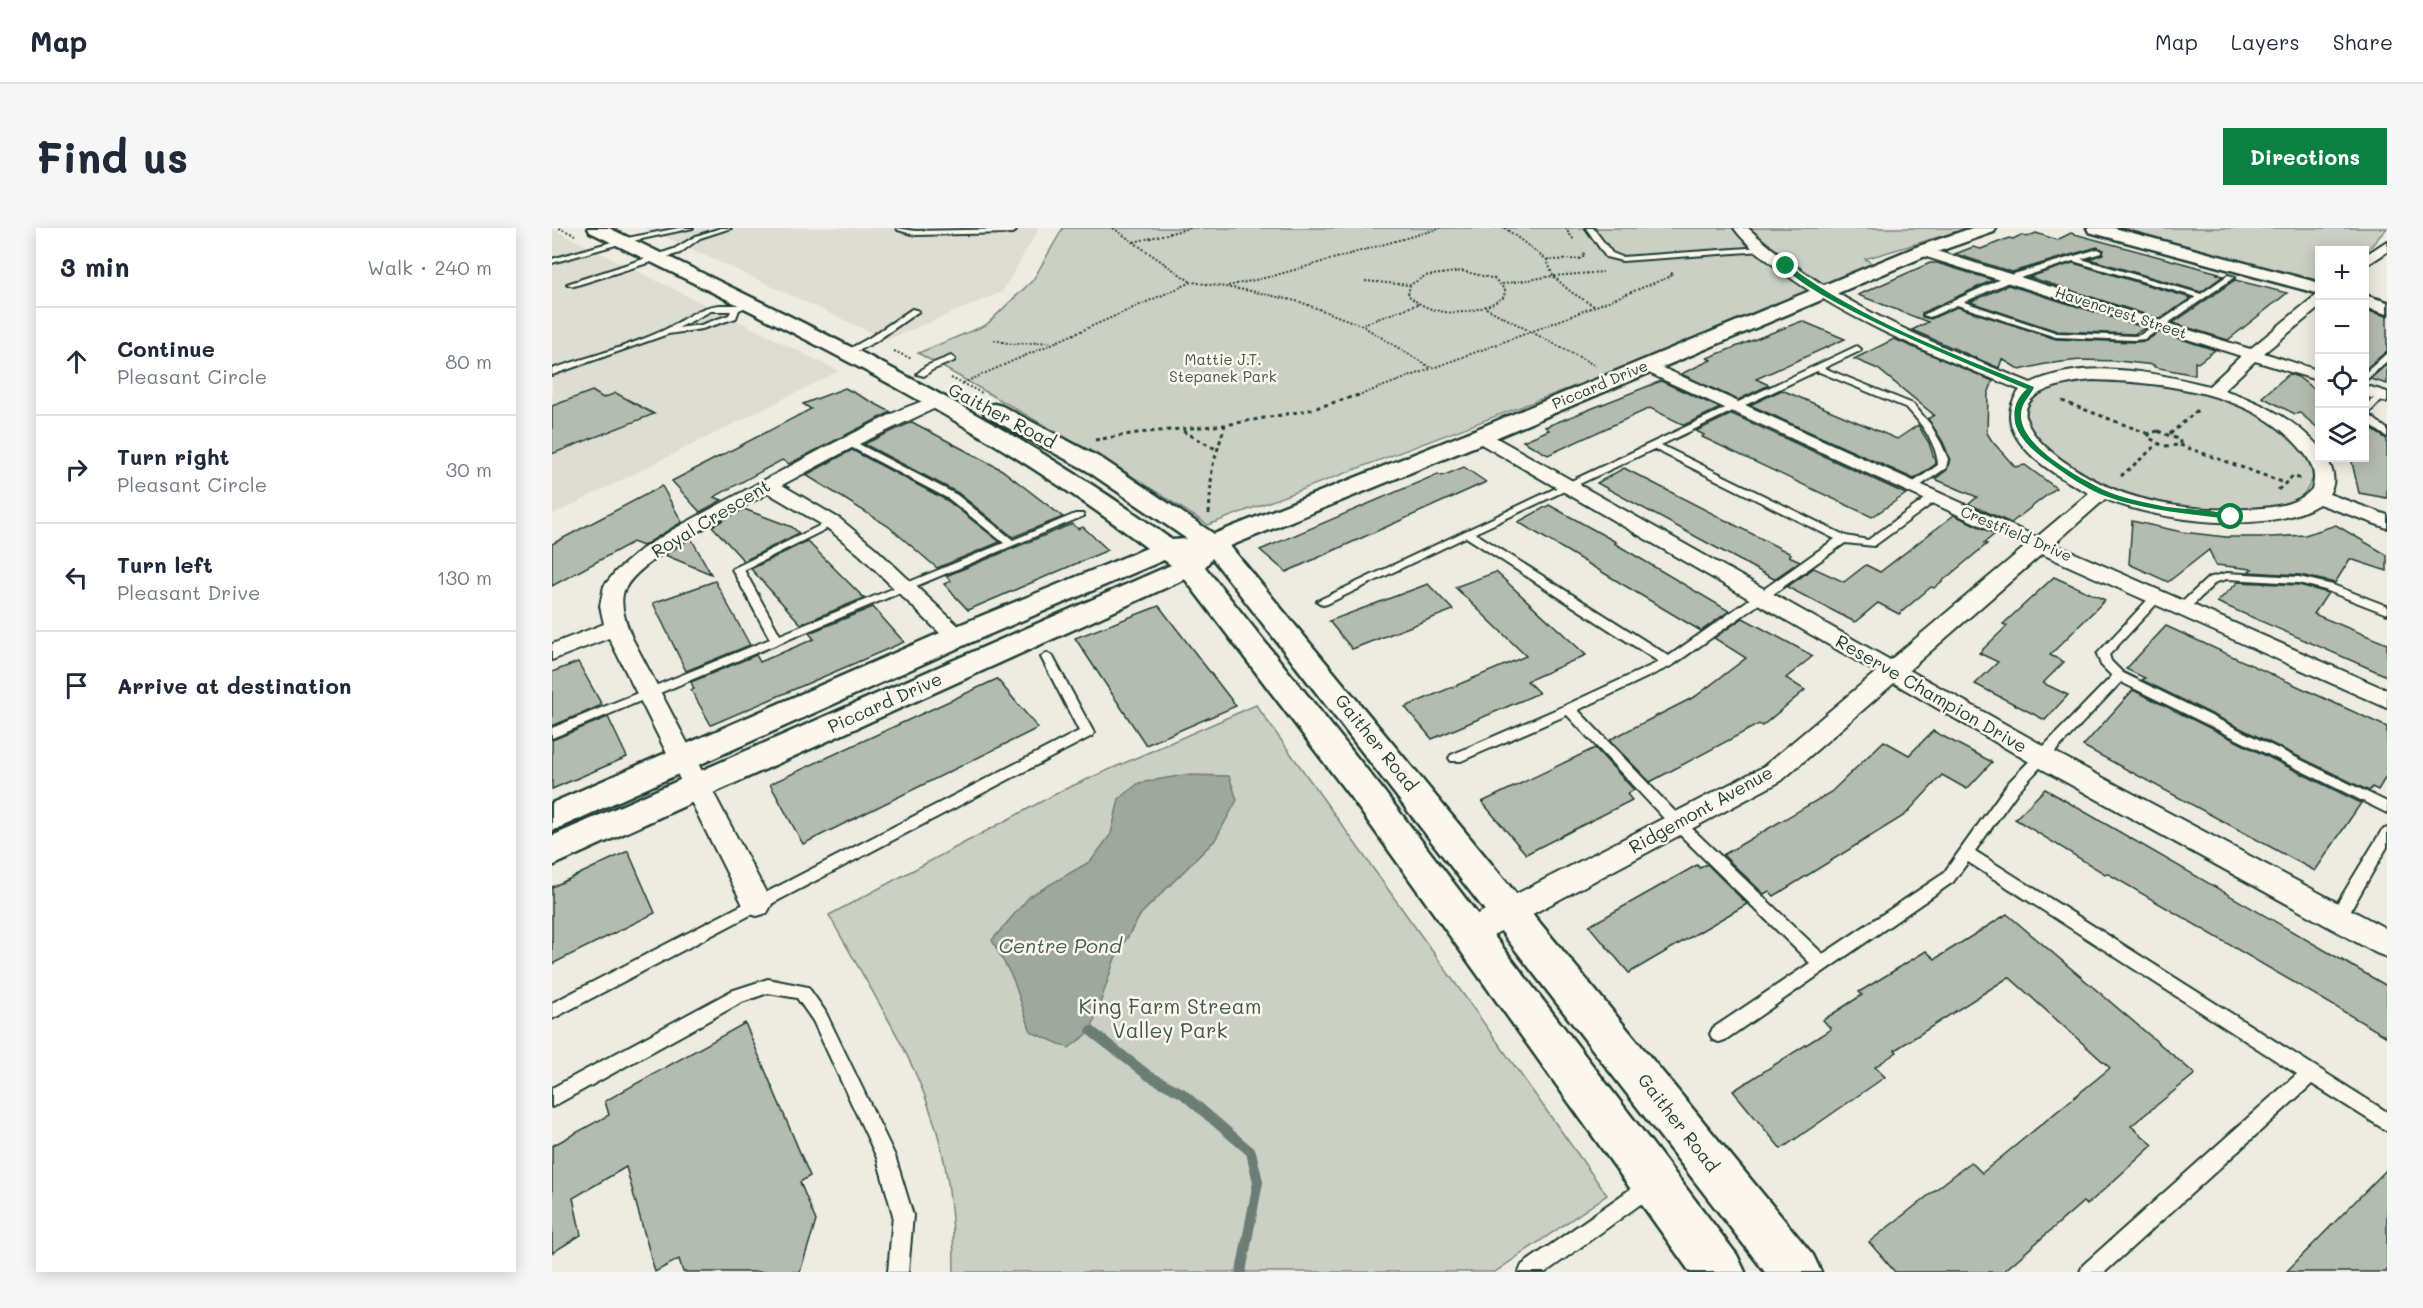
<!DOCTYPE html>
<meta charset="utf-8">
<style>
:root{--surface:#fff;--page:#f6f6f7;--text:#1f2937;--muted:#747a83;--line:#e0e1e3;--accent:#0b8043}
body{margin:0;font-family:Mali,sans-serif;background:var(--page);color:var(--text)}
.controls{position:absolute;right:18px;top:18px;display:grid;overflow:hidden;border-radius:0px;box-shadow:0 3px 15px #0003}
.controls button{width:54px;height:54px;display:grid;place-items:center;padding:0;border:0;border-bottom:2px solid var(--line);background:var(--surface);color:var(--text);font:30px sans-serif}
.stop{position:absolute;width:18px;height:18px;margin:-14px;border:4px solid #0b8043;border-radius:50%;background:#fff}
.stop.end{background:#0b8043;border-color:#fff;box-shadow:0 2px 6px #0008}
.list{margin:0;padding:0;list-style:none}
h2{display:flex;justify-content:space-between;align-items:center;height:78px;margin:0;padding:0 24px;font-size:26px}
h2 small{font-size:20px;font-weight:400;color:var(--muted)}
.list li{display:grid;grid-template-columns:39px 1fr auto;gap:18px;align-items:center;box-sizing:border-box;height:108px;padding:0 24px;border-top:2px solid var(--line)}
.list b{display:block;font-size:22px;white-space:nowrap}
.list p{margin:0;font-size:20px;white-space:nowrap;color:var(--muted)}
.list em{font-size:20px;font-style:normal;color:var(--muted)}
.icon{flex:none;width:33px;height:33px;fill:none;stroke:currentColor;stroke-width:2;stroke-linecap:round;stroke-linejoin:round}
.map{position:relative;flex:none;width:1835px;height:1044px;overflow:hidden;border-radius:0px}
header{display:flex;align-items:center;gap:36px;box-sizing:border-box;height:84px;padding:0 30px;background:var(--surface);border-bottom:2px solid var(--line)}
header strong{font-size:28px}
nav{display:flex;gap:33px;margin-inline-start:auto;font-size:21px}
.intro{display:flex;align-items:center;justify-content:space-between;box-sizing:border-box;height:144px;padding:0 36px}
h1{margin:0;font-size:42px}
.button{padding:15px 27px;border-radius:0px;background:var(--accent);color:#fff;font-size:21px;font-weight:700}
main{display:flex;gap:36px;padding:0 36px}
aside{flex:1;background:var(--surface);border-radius:0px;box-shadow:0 3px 15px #0003}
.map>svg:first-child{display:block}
</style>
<header>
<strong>Map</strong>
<nav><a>Map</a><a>Layers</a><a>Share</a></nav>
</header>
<div class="intro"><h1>Find us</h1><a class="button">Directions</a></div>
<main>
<aside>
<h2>3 min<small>Walk · 240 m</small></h2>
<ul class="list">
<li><svg class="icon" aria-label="ahead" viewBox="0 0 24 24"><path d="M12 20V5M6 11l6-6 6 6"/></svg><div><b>Continue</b><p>Pleasant Circle</p></div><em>80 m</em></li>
<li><svg class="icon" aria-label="right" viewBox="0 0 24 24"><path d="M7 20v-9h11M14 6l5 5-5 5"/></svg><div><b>Turn right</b><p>Pleasant Circle</p></div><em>30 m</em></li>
<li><svg class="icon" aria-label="left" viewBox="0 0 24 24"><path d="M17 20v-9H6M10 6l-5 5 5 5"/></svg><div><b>Turn left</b><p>Pleasant Drive</p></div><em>130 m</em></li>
<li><svg class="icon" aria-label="arrive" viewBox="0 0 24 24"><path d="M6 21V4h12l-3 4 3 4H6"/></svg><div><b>Arrive at destination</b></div></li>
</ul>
</aside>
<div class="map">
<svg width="1835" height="1044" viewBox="0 0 1835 1044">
<rect width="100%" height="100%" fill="#eeece1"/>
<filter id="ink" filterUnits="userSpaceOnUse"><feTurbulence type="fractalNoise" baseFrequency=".0167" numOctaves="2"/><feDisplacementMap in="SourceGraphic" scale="12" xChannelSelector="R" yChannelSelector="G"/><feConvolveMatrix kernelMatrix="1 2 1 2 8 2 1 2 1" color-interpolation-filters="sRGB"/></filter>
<g filter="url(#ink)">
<g fill="#ddddd2">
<path d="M94 0H487L450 64 335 112Z"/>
<path d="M0 1 287 143 0 287Z"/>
</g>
<g fill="#cbcfc4" stroke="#75867c" stroke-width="1.5">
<path d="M511 0H1417L1313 31 1327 39 1269 65 656 297 567 240 366 125 434 97 481 52Z"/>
<path d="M1568 0H1835L1813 25 1812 22H1768L1767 54Z"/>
<path d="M1550 151C1565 152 1581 151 1596 153 1648 160 1753 188 1761 250 1758 256 1755 264 1749 268 1697 306 1551 267 1504 232 1477 211 1457 175 1500 159 1516 153 1533 153 1550 151Z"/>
<path d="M704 477 1055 967 943 1044H402C402 989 397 934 378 882 356 817 310 748 277 687L511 562Z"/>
</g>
<path fill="#9fa89f" stroke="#6c7d74" stroke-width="1.5" d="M632 547 677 548 685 572 663 612 589 686 563 730 539 803 517 820 479 804 461 751 440 712 478 668 539 633 559 606 567 571 587 555Z"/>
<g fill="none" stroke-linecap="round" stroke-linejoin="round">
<path stroke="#6c7d74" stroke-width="10" d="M539 803 597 848 630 865 699 924 706 954 689 1044"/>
</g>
<g fill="#b4bbb0" stroke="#1f3d34" stroke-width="1.5">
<path d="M1484 5 1505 12 1519 5 1667 45 1665 46 1671 48 1649 64 1537 31 1551 26 1552 22 1545 19 1460 44 1403 26 1421 19 1429 21 1457 10 1461 11 1469 7 1475 9Z"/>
<path d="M1378 35H1385L1441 52 1370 85V89L1379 91 1405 79 1504 111 1582 114 1594 113 1607 104 1663 122 1646 135 1643 134V147L1602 139V137L1566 133 1528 132 1493 136 1468 142 1450 131 1447 140 1360 102 1376 94 1306 67Z"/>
<path d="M1521 35 1639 70 1608 91 1477 49Z"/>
<path d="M1683 52 1735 65 1676 112 1621 95Z"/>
<path d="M1456 57 1594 100 1582 106 1505 103 1418 74Z"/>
<path d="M1812 82 1835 88V123L1812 142Z"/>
<path d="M1250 93 1293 111 1204 151 1217 157 1186 172 1129 146 1159 132 1155 130Z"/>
<path d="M1342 111 1441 153 1436 166 1435 205 1440 213 1463 239 1473 237 1504 260 1459 295 1417 276 1425 269 1383 251 1395 242 1398 231 1391 214 1376 191 1382 187 1326 141 1302 131Z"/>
<path d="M1835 136V156L1818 151Z"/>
<path d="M1737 146 1746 149 1767 165V201L1748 185 1743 186 1710 169Z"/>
<path d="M1109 153 1168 180 1132 197 1098 180 996 227 971 213 997 202 993 199Z"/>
<path d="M293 160 339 184 237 236 230 232 162 269 170 272 148 284 120 253 259 181 251 176Z"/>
<path d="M1230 162 1345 211 1366 197 1377 215 1384 236 1362 251 1198 177Z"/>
<path d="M40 163 51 170 64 165 102 186 0 226V178Z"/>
<path d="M1180 186 1354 266 1320 289 1150 209 1152 207 1144 203Z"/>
<path d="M360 194 450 242 511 289 461 309 406 265 312 216Z"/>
<path d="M1819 201 1835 211V270L1807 265 1799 230H1812V207Z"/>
<path d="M300 222 396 273 448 314 385 340 336 298 254 247Z"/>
<path d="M912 239 934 254 734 344 708 322 886 246 890 248Z"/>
<path d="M1072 240 1239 326 1237 328 1248 333 1222 351 1045 255Z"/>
<path d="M110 258 130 294 91 318 81 314 0 358V316Z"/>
<path d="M997 277 1064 314 1062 315 1177 383 1149 403 966 294Z"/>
<path d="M192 281 240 299 247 305 192 333 160 298Z"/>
<path d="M1402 287 1443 306 1432 315 1435 316 1382 360 1379 359 1347 386 1326 375 1303 394 1235 359 1262 340 1292 354 1314 337 1328 344Z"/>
<path d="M1580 293 1630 304 1674 309H1721L1753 307 1784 297 1835 327V343L1798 331 1783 355 1748 347 1696 344 1700 341 1664 337 1657 322 1616 354 1577 336Z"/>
<path d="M520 296 526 301 531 299 556 322 416 382 392 356 399 353 394 348Z"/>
<path d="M139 310 159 346 113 327Z"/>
<path d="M255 313 312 370 249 396 199 341Z"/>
<path d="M944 344 1034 427 975 453 987 465 880 511 853 479 974 428 903 359Z"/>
<path d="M1502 349 1553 372 1498 427 1512 434 1491 455 1516 467 1493 492 1423 456 1446 434 1427 425 1455 398 1451 396Z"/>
<path d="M163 353 198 417 134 443 101 375Z"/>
<path d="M1686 354 1747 357 1776 365 1762 386 1835 416V448L1665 374Z"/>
<path d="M876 356 901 382 800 421 777 393Z"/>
<path d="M607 378 684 478 594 517 523 410Z"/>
<path d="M321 379 352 414 159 497 139 462 142 461 139 454 204 427 208 434 262 411 257 405Z"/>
<path d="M1191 390 1261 428 1234 450 1253 462 1210 498 1207 496 1098 554 1058 513 1059 511 1144 468 1194 430 1162 410Z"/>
<path d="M1614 398 1835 499V547L1826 562 1820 559 1817 563 1590 452 1593 450 1574 441Z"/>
<path d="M26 434 50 477 0 498V444Z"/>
<path d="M445 451 486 500 251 616 218 556Z"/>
<path d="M1581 462 1809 575 1763 643 1531 518Z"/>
<path d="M56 489 75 529 0 561V512Z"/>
<path d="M1381 503 1440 534 1415 561 1390 547 1353 587 1222 668 1217 663 1212 666 1171 627 1279 564 1332 513 1357 527Z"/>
<path d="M1043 520 1082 562 1075 566 1080 572 974 626 930 574Z"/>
<path d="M1493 561 1835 758V809L1555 645 1553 646 1463 591Z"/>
<path d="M76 623 103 685 0 736V659Z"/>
<path d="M1155 636 1195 676 1077 745 1037 698 1145 637 1148 640Z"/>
<path d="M1455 686 1643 846 1579 898 1601 917 1535 977 1531 974 1451 1044H1343L1317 1014 1419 934 1430 945 1558 840 1457 749 1343 822 1345 824 1323 839 1333 849 1229 921 1181 863 1279 801 1271 792 1310 767 1307 764 1374 723 1383 731Z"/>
<path d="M193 795 258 948 248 954 264 993 248 1044H131L127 1031 103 1044 74 939 21 970 29 1007 0 1025V918L57 887 53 873Z"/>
<path d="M1835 941V1044H1734L1779 998Z"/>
</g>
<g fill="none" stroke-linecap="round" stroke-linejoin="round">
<g stroke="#1f3d34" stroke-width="4">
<g id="lane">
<path d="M127 0H141L71 15 0 35V31L70 11Z"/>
<path d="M169 0H179L148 10 128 25 22 58 15 56 122 21 144 8Z"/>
<path d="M345 0 363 3 461 1 464 3 461 5 363 7 346 2Z"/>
<path d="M1034 0H1041L1060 25 1070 29 1210 19 1214 21 1210 23 1070 33 1054 29Z"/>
<path d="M1546 21 1550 23 1549 25 1529 31 1649 66 1676 47 1683 49 1593 111 1582 112 1504 109 1405 77 1378 89 1371 87 1455 48ZM1521 33 1644 69 1588 107 1582 108 1505 105 1412 74 1461 52Z"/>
<path d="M168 77H190L194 79 187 82 184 90 150 101 116 106 0 147V141C36 129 75 119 110 103 130 94 144 79 168 77ZM159 83H179L177 87 149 97 126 100Z"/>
<path d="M360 81 367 83 323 114 295 128 288 126 317 110Z"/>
<path d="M1305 118 1309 121 1308 123 1272 140 1361 176 1378 196 1389 215 1396 231 1394 240 1362 262H1354L1353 260 1386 237C1385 216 1369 195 1355 180L1265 143 1109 217 1294 308 1316 312 1377 268H1385V272L1322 318 1293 315 1121 437 1026 482 1131 592 1271 726 1391 646 1456 555 1560 448 1549 437 1545 426 1602 365 1606 364 1612 368 1557 427 1559 433 1571 445 1835 574V585L1569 454 1466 563 1423 623 1835 884V903L1760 856 1553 1044H1528L1531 1037 1745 846 1416 634 1401 654 1173 812 1167 814 1161 812 1158 806 1161 800 1258 735 1121 600 1015 487 909 533H899L897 530 899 527 1012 478 1107 434 914 309 775 376 771 377 765 373ZM1102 221 1283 311 1117 428 923 305Z"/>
<path d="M1835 125V133L1812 154V146Z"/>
<path d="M399 128 403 131 402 133 380 142 372 148 365 146 374 138Z"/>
<path d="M1830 164 1834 167 1816 186 1835 201V209L1812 193V178Z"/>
<path d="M293 212H299L405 267 461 312 523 286H531L532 288 0 510V500L218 411 180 341 277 293H285L286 295 192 342 228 407 452 315 397 271 293 216Z"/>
<path d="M1675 345 1747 349 1781 357 1835 378V386L1773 362 1747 355 1675 351 1664 354 1635 383H1627L1625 380 1627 377 1656 350Z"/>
<path d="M495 425 501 429 542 505 540 508 0 791V775L527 503 489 429Z"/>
<path d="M1835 600V619L1792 694 1786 696 1780 694 1778 689 1780 684 1830 602Z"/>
<path d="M216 751 256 759 273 783 343 928 361 987 356 1044H336L341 987 325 930 261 793 245 770 216 765 190 774 0 879V860L179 763Z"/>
<path d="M1097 948 1104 951 1107 958 1104 965 994 1044H967L970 1037Z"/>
</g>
</g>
<g stroke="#1f3d34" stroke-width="4">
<g id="street">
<path d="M1182 0H1196C1277 74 1378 114 1479 155 1532 130 1602 144 1657 158L1689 128 1365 26 1363 23 1365 20H1375L1698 121 1763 68 1768 67V79L1712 125 1768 143V153L1703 133 1672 162C1710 175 1741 190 1768 220V230H1775C1781 242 1785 254 1777 266L1835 287V300L1767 276C1716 308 1607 293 1553 271L1502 316 1835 462V480L1490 326 1357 442 1499 522 1835 701V729L1824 725 1481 536 1342 455 1229 553 928 714 917 718 906 714 902 705 906 696 1211 539 1324 444 922 212 919 208 922 204H934L1338 432 1474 318 1088 141 1086 138 1088 135H1100L1485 309 1537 265C1503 248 1432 207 1468 162 1386 128 1301 96 1229 43 1213 30 1194 17 1182 0ZM1541 152C1610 154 1699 164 1747 219 1758 231 1766 244 1760 261 1745 278 1718 280 1696 281 1656 283 1612 279 1574 266 1509 243 1403 165 1541 152Z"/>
<path d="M1835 13V24L1812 39V28Z"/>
<path d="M1812 157 1835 164V174L1812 168Z"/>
<path d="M384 168 390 169 393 173 390 177 309 215 230 257 288 291 322 319 413 404 416 409 413 414 405 416 397 414 308 327 274 299 216 265C185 283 79 333 71 366 68 381 75 397 80 410L220 676 215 685 205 688 195 685 57 410 0 432V416L52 396 48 378 52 358 64 343 90 321 122 301 270 221 350 181Z"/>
</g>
</g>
<g stroke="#1f3d34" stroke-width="5">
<g id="secondary">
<path d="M36 0H57C250 94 447 185 620 312L635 311 534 242 434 188 431 183 434 178 442 176 450 178 552 232 662 306 920 203 1364 19 1420 0H1444L1442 4 1376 27 936 213 678 318 1261 1027 1269 1044H1213L660 330 653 339 827 557 1185 1027 1193 1044H1138L803 575 633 351 0 638V608L619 337 612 332 415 416 0 603V575L395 402 595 320C425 190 229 98 38 4Z"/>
<path d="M1535 0H1562L1768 55V66L1537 4Z"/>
<path d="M1812 67 1835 74V86L1812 79Z"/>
</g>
</g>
<g stroke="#1f3d34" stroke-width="2" stroke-dasharray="2 2" stroke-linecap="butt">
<path d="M7 0 23 7"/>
<path d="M561 0 639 54"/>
<path d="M1013 0 1022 12"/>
<path d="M582 14 639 0"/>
<path d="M995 32 1027 31 1033 27 1031 25"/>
<path d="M910 43 943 51 953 62 952 69C923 88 883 92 856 67L858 57 873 48Z"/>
<path d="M813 53 858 57"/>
<path d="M950 56 1001 48 995 32 953 0"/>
<path d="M676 58 721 48 889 0"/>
<path d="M866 76 809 97 879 140"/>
<path d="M1042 78 1019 64 1001 48 1051 44"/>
<path d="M934 80 1044 138"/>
<path d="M442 112 460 116 498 114"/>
<path d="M342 123 360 131"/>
<path d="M399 150 430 165"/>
<path d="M411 155 640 54 699 63 748 74 809 97"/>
<path d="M805 168 981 103 1117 49 1121 45H1119"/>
</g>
<g stroke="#1f3d34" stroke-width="3" stroke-dasharray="4 4" stroke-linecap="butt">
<path d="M1510 173 1597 206"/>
<path d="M631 203 664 221"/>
<path d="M1606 203 1628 212V217L1611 218 1596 209 1598 205Z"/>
<path d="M1618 206 1648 180"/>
<path d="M543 212 585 205 672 197"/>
<path d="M1628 217 1733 255"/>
<path d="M1569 248 1606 216"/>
<path d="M1726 262 1741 248 1749 251"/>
<path d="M657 286 660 240 673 197 757 182 810 166"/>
</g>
<use href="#lane" fill="#fbf7ec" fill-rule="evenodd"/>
<use href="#street" fill="#fbf7ec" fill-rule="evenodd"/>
<use href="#secondary" fill="#fbf7ec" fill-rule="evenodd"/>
</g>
</g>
<path fill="#0b8043" d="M1232 37H1236C1309 92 1398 124 1482 159 1479 168 1469 174 1469 187 1468 218 1527 250 1552 262 1569 270 1591 274 1610 278 1628 282 1669 281 1682 289L1679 291C1635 286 1589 282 1548 266 1530 258 1513 246 1498 235 1484 225 1470 214 1464 198 1460 184 1463 171 1475 161 1435 144 1245 67 1232 37Z"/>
<g text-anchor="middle" stroke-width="5" stroke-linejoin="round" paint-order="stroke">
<g font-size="15" fill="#1f3d34" stroke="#fbf7ec">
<text transform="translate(1569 85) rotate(18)" y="5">Havencrest Street</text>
<text transform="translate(1048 157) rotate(-23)" y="5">Piccard Drive</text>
<text transform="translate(1464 306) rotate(23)" y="5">Crestfield Drive</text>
</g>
<g font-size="15" fill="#415a51" stroke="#fbf7ec">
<text x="671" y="137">Mattie J.T.<tspan x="671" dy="17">Stepanek Park</tspan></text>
</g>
<g font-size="18" fill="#1f3d34" stroke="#fbf7ec">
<text transform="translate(450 188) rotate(28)" y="6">Gaither Road</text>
<text transform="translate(159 291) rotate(-31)" y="6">Royal Crescent</text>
<text transform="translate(1379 466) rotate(30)" y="6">Reserve Champion Drive</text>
<text transform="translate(333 475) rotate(-24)" y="6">Piccard Drive</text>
<text transform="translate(824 515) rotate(51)" y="6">Gaither Road</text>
<text transform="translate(1149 582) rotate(-29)" y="6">Ridgemont Avenue</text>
<text transform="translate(1126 895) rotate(52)" y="6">Gaither Road</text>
</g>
<g font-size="20" font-style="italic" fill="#455d54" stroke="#fbf7ec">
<text x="508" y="725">Centre Pond</text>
</g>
<g font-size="21" fill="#415a51" stroke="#fbf7ec">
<text x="618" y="786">King Farm Stream<tspan x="618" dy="24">Valley Park</tspan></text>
</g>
</g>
</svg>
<div class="controls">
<button>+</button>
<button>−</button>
<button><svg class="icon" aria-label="locate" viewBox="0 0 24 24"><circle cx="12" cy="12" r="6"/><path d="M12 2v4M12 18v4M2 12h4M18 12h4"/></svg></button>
<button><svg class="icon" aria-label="layers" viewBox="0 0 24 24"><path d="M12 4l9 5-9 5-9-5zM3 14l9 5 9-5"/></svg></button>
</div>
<div class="stop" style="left:1679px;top:289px"></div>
<div class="stop end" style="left:1234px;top:38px"></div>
</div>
</main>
